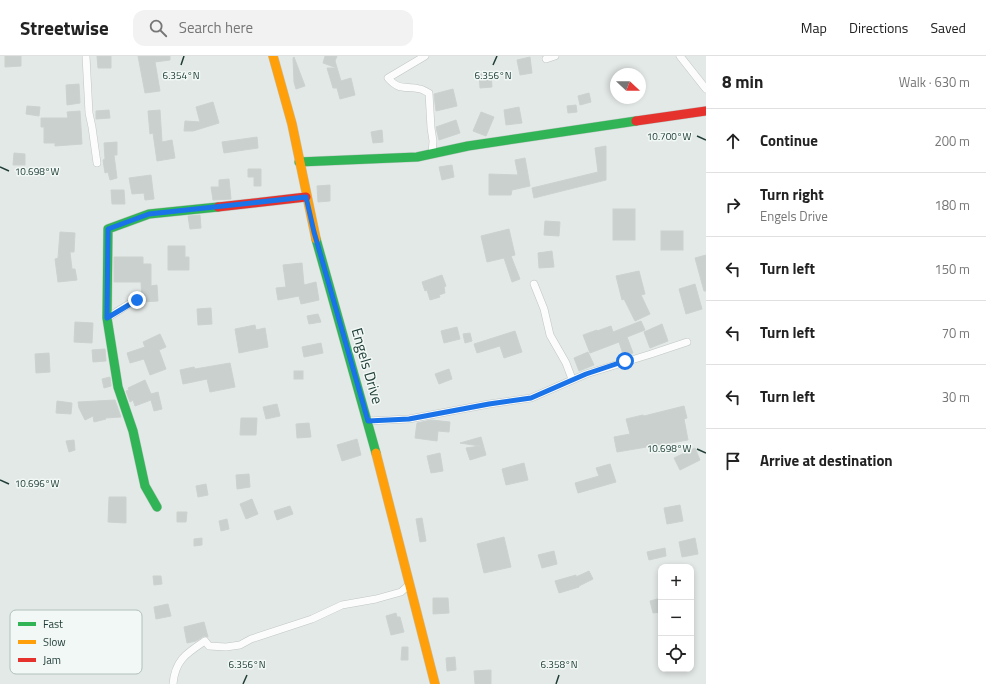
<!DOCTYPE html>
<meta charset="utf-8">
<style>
:root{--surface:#fff;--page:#f2f2f2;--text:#222;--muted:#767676;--line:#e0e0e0}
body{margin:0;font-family:"Titillium Web",sans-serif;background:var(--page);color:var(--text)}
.controls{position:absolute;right:12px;bottom:12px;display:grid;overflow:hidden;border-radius:8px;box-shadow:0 2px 6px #0003}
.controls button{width:36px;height:36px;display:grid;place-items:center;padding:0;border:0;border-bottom:1px solid var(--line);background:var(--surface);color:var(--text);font:20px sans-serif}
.compass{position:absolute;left:610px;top:12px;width:36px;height:36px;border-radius:50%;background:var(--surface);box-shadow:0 2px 6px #0003;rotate:112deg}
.stop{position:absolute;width:12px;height:12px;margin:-9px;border:3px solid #1a73e8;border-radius:50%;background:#fff}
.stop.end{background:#1a73e8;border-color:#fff;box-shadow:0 1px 4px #0008}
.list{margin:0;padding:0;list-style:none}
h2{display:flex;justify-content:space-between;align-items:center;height:52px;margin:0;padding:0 16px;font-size:17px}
h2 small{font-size:13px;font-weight:400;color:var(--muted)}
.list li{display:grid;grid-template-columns:26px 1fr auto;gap:12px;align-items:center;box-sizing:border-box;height:64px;padding:0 16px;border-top:1px solid var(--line)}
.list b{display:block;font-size:15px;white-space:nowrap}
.list p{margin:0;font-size:13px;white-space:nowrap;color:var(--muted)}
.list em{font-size:13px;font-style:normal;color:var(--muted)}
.icon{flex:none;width:22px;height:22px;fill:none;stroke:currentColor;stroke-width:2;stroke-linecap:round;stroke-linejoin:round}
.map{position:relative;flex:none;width:706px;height:628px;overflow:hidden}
header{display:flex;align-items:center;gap:24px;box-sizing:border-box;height:56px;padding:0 20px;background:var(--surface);border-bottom:1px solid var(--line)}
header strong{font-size:19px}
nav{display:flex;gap:22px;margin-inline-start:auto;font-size:14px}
.search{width:280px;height:36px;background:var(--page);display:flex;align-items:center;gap:10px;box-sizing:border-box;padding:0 14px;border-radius:12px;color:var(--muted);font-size:15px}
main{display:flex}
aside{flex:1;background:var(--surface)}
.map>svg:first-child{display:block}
</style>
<header>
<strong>Streetwise</strong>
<div class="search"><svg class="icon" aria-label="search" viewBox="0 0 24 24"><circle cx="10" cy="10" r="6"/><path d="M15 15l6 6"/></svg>Search here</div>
<nav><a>Map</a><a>Directions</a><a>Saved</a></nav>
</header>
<main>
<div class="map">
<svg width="706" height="628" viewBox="0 0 706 628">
<rect width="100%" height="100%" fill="#e3e9e6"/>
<g fill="#cad0ce" stroke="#cbd2cf">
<path d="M5 0H21V10L5 11Z"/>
<path d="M97 0H111V12H98Z"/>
<path d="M138 0H170V4L155 6 160 35 145 37Z"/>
<path d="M325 0H337L335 5 341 25 351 22 355 39 340 43 337 32H333L327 12H337L323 7Z"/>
<path d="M294 1 305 30 296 33 294 26 293 2Z"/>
<path d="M530 1 532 17 520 19 517 4Z"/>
<path d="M479 17H491L492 31 480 32Z"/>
<path d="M79 28 80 47 67 49 66 29Z"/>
<path d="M453 33 457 50 436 55 434 38Z"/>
<path d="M589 37 591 46 580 49 578 40Z"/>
<path d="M213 46 219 67 193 75H184L185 65 200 66 196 51Z"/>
<path d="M576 49 577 56 568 57 567 50Z"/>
<path d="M27 50 40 51 39 60 26 58Z"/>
<path d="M519 51 522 67 506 69 504 54Z"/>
<path d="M109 54 110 62 96 63V55Z"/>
<path d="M160 54 162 86 172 84 175 102 157 105 153 77 150 78 148 55Z"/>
<path d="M80 55 82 88 55 90V87H44V71H41V62H68L67 56Z"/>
<path d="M481 56 494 61 486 80 473 75Z"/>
<path d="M456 64 460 77 439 84 436 71Z"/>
<path d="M382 74 383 86 373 87 371 76Z"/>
<path d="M257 81 258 92 224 97 222 86Z"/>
<path d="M117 86V99H114L117 122 110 124 108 116 105 117 103 104 105 103 104 87Z"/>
<path d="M606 90V124L534 142 532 132 598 116 595 92Z"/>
<path d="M14 97 25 98V109H13Z"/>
<path d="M525 102 530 130 512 134 511 139H489V118L518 119 515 104Z"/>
<path d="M452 109 454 121 442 124 439 111Z"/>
<path d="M248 113H261V130H254V121H248Z"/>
<path d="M151 119 154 143 145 144 144 137 132 138 129 122Z"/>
<path d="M229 123 231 143 213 144 211 131H219V124Z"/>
<path d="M330 129V145L318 146 317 130Z"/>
<path d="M111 134H124L125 148H112Z"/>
<rect x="613" y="153" width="22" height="31"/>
<path d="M200 159 201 172 190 173 188 160Z"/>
<path d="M545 165 560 166 559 180 544 179Z"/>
<path d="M509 173 515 199 511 200 520 223 512 226 504 202 487 206 481 180Z"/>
<rect x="661" y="175" width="22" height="19"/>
<path d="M60 176 75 177 74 196H70L72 213H75L77 224 58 226 55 203 58 202Z"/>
<path d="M168 190H185V201H189V214H168Z"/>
<path d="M552 195 554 211 539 212 538 197Z"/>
<path d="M706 199V235H704L695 202Z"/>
<path d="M114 201H143V208H151V230L157 229 158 245 142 246 141 226H114Z"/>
<path d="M302 207 304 229 316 226 319 244 301 248 299 240 278 244 276 232 286 231 283 209Z"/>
<path d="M639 215 645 238 641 239 650 258 635 265 624 243 622 244 616 220Z"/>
<path d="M442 219 446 230 444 231 445 237 439 239 440 241 430 244 427 234 425 235 422 226Z"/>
<path d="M695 228 702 253 686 258 679 233Z"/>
<path d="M211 252 212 268 198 269 197 253Z"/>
<path d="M318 258 321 266 309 268 307 260Z"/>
<path d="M641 265 645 274 627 281 633 297 624 301 619 286 590 297 583 279 597 274V275L611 270 613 276Z"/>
<path d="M75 266 93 267 92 287 74 286Z"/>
<path d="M662 268 668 285 650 292 644 276Z"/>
<path d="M255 269 256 274 265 272 268 291 239 297 235 273Z"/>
<path d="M457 271 460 283 444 287 441 275Z"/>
<path d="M515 275 522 296 504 302 500 290 477 297 474 288Z"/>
<path d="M470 277 472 285 465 287 463 278Z"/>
<path d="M160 278 166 291 159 294 166 313 150 319 144 303 130 307 127 297 145 291 143 286Z"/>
<path d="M321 287 323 297 304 301 302 291Z"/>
<path d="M105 293 106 305 93 306 92 294Z"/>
<path d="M588 296 594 309 579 315 574 302Z"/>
<path d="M49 297 50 316 36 317 35 298Z"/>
<path d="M230 307 235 331 210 336 207 323 183 328 180 314 194 311 195 313Z"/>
<path d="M449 313 452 323 439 328 435 318Z"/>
<rect x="294" y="315" width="9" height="8"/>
<path d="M110 321 111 330 104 332 102 323Z"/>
<path d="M145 324 151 338 158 336 162 353 154 355 151 344 135 350 133 344 130 346 126 335 129 334 128 332Z"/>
<path d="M115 344 121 361 105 362 106 363 94 366 93 360 85 364 79 352 78 346Z"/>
<path d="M57 345 72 347 71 358 56 357Z"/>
<path d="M277 348 280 360 266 363 263 351Z"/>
<path d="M684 350 687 362 684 363 688 384 617 396 614 381 630 378 626 363 643 359 644 360Z"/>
<path d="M241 362H257L256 379H240Z"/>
<path d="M431 364 450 366 449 376 438 375 437 385 415 382 417 367Z"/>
<path d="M309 367 311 381 297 382 296 368Z"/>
<path d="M481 381 486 399 470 404 466 392 480 390 460 387Z"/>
<path d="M357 383 361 399 342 405 337 389Z"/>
<path d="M74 384 75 394 69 396 66 385Z"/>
<path d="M695 392 700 404 680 414 674 402Z"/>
<path d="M440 397 443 415 431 417 427 400Z"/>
<path d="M524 407 528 424 506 429 502 413Z"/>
<path d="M610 408 616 426 578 437 575 427 599 420 596 412Z"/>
<path d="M249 418 250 431 237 433 236 419Z"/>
<path d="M206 428 208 439 198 441 196 430Z"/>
<path d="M109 441H126V467L108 466Z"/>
<path d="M252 443 258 458 246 463 240 448Z"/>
<path d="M680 449 683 465 667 468 664 452Z"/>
<path d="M290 450 293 458 277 464 274 455Z"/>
<path d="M177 456H187L186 466H177Z"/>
<path d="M422 462 426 485 420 486 416 463Z"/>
<path d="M227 463 229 473 221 475 219 465Z"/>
<path d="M504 481 511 511 484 517 477 488Z"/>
<path d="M202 482V489L194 490V483Z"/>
<path d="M695 482 698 498 682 501 679 486Z"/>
<path d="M665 492 666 500 649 504 647 496Z"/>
<path d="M554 495 557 508 542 512 538 499Z"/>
<path d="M589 515 593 523 579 530V531L559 537 555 525 576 519V521Z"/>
<path d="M153 520H161L162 528 154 529Z"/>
<path d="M433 542H448L449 557 433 558Z"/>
<path d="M661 542V556L653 557 650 545Z"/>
<path d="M168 548 171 560 156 563 154 551Z"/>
<path d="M396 557 397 561H400L404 576 391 579 386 560Z"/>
<path d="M204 566 208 581 204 580 196 585 187 587 184 571Z"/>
<path d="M402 591H408V604H401Z"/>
<path d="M455 601 456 614 447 615 446 602Z"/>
<path d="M491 614V628H475L474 615Z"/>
</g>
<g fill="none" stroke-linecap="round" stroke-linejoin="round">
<g stroke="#c0c6c4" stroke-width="8">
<g id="street">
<path d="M86 0 89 57 92 71 97 107"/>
<path d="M425 0 388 22C400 36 406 29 420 33 423 33 426 36 429 37L431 72 433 85 432 98"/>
<path d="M680 0 706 33"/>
<path d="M546 3 555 0"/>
<path d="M534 228 544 253 550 279 566 307 572 323"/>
<path d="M107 262 137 243"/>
<path d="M368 365 409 363 489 348 531 342 586 318 651 298 687 286"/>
<path d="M173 628C175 604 187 597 205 585L209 590 226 591 240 589 251 583 312 563 342 549 376 543 401 536 410 528"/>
</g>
</g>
<g stroke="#bec7c4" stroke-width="10">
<g id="fast">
<path d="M299 106 417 101 468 90 636 65"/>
<path d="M316 183 376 397"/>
<path d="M157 451 145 430 133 375 118 331 107 262 108 173 149 158 218 151"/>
</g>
</g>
<g stroke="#bec7c4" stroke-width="10">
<g id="slow">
<path d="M273 0 292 68 316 183"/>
<path d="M376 397 435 628"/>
</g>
</g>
<g stroke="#bec7c4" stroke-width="10">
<g id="jam">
<path d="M636 65 706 55"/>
<path d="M218 151 306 141"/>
</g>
</g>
<use href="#street" stroke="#fbfcfb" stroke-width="7"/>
<use href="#fast" stroke="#30b455" stroke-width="9"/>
<use href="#slow" stroke="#ff9f0a" stroke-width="9"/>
<use href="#jam" stroke="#e5322d" stroke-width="9"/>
</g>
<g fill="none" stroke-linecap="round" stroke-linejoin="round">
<path stroke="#1a73e8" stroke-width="5" d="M137 244 107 262 108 173 149 158 306 141 314 176 368 365 409 363 489 348 531 342 586 318 625 305"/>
</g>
<path fill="none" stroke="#203d37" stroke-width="1.5" d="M181 9 184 0M493 9 497 0M697 80 706 84M0 111 9 115M697 393 706 397M0 424 9 428M243 628 247 619M556 628 559 619"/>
<g text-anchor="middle" stroke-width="3" stroke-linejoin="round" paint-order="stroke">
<g font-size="15" fill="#203d37" stroke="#f1f8f5">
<text transform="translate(367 310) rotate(74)" y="5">Engels Drive</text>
</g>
</g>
<rect x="10" y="554" width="132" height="64" rx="6" fill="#f1f8f5" stroke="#b2c0bc" stroke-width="1"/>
<rect x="18" y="566" width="18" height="4" fill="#30b455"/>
<rect x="18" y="584" width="18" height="4" fill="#ff9f0a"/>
<rect x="18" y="602" width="18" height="4" fill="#e5322d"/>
<g font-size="11" fill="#203d37">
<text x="43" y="572">Fast</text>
<text x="43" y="590">Slow</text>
<text x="43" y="608">Jam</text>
</g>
<g font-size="10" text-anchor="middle" fill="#203d37" stroke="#f1f8f5" stroke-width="3" stroke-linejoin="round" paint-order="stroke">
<text x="181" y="23">6.354°N</text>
<text x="493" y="23">6.356°N</text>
<text x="669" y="84">10.700°W</text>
<text x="37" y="119">10.698°W</text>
<text x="669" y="396">10.698°W</text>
<text x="37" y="431">10.696°W</text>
<text x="247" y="612">6.356°N</text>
<text x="559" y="612">6.358°N</text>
</g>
</svg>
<div class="controls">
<button>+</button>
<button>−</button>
<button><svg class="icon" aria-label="locate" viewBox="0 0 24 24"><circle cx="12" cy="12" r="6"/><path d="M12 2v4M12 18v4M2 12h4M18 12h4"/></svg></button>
</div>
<svg class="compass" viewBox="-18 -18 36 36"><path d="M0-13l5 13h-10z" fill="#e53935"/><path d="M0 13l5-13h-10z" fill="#767676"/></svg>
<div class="stop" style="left:625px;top:305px"></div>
<div class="stop end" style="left:137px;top:244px"></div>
</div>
<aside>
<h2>8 min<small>Walk · 630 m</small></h2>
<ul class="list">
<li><svg class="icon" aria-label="ahead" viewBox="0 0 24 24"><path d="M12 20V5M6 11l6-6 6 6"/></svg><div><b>Continue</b></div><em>200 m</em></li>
<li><svg class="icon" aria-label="right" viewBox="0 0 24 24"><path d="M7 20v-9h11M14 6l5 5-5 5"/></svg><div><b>Turn right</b><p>Engels Drive</p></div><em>180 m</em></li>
<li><svg class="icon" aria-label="left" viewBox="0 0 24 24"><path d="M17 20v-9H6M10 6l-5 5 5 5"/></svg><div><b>Turn left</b></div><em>150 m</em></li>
<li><svg class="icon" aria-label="left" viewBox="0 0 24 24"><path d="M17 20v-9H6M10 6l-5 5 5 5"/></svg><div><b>Turn left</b></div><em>70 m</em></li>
<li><svg class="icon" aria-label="left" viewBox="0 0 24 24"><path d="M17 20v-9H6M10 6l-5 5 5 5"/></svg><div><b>Turn left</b></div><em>30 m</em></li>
<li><svg class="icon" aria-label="arrive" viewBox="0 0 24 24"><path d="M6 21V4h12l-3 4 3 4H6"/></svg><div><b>Arrive at destination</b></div></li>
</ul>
</aside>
</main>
